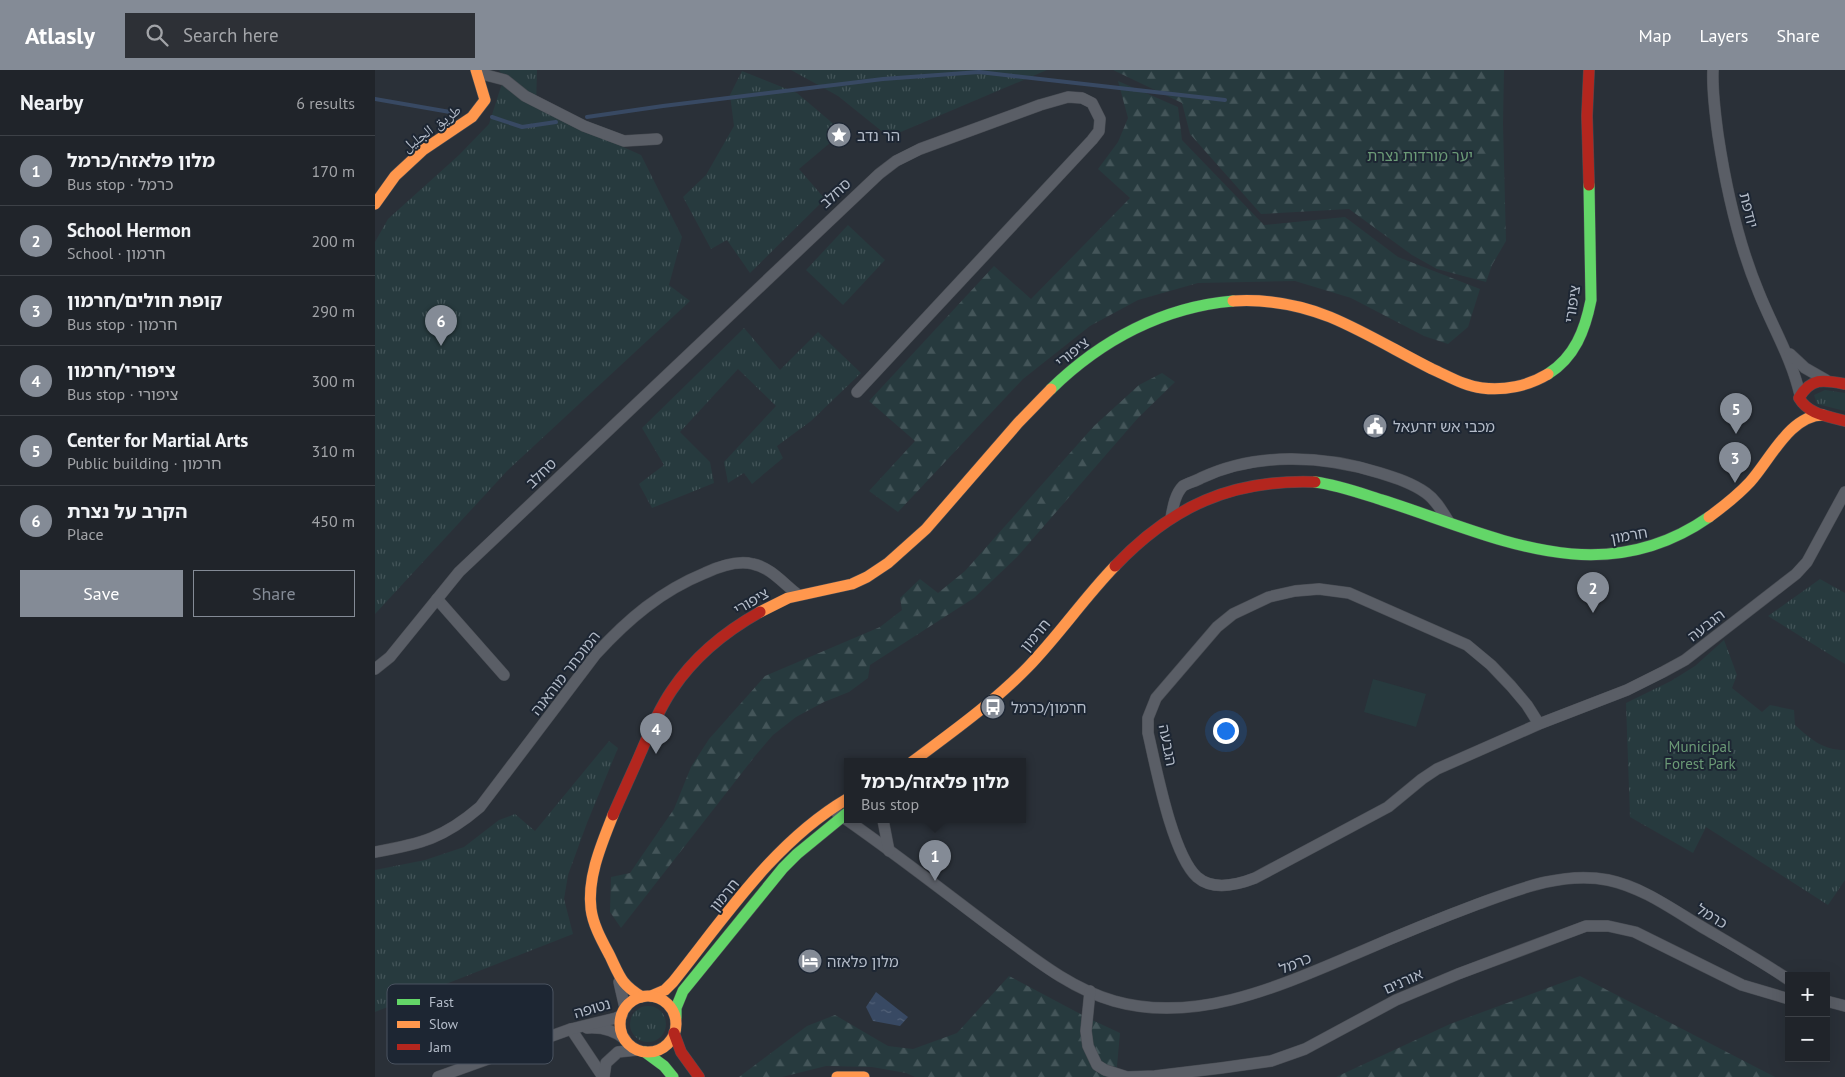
<!DOCTYPE html>
<meta charset="utf-8">
<style>
:root{--surface:#20242a;--page:#2d3036;--text:#f1f3f6;--muted:#a2a4a8;--line:#3d4147;--accent:#848b96}
body{margin:0;font-family:"PT Sans","Noto Naskh Arabic","Noto Sans Hebrew",sans-serif;background:var(--page);color:var(--text)}
.controls{position:absolute;right:15px;bottom:15px;display:grid;overflow:hidden;border-radius:0px;box-shadow:0 5px 20px #0002}
.controls button{width:45px;height:45px;display:grid;place-items:center;padding:0;border:0;border-bottom:1px solid var(--line);background:var(--surface);color:var(--text);font:25px sans-serif}
.you{position:absolute;left:850px;top:660px;width:18px;height:18px;margin:-12px;border:4px solid #fff;border-radius:50%;background:#1a73e8;box-shadow:0 0 0 8px #1a73e833}
.badge{display:grid;place-items:center;width:32px;height:32px;border-radius:50%;background:var(--accent);color:#fff;font-size:16px;font-weight:700}
.pin{position:absolute;translate:-50% -41px;filter:drop-shadow(0 1px 2px #0008)}
.pin::after{content:'';position:absolute;top:26px;width:18px;height:15px;background:inherit;clip-path:polygon(0 0,100% 0,50% 100%)}
.popup{position:absolute;left:469px;top:688px;width:182px;height:65px;box-sizing:border-box;display:grid;place-content:center;border-radius:0px;background:var(--surface);filter:drop-shadow(0 1px 4px #0005);font-size:16px;white-space:nowrap;color:var(--muted)}
.popup b{font-size:19px;color:var(--text)}
.popup::after{content:'';position:absolute;left:50%;top:100%;margin-left:-10px;border:10px solid transparent;border-top-color:var(--surface)}
.list{margin:0;padding:0;list-style:none}
h2{display:flex;justify-content:space-between;align-items:center;height:65px;margin:0;padding:0 20px;font-size:21px}
h2 small{font-size:16px;font-weight:400;color:var(--muted)}
.list li{display:grid;grid-template-columns:32px 1fr auto;gap:15px;align-items:center;box-sizing:border-box;height:70px;padding:0 20px;border-top:1px solid var(--line)}
.list b{display:block;font-size:19px;white-space:nowrap}
.list p{margin:0;font-size:16px;white-space:nowrap;color:var(--muted)}
.list em{font-size:16px;font-style:normal;color:var(--muted)}
.actions{display:flex;gap:10px;padding:15px 20px}
.actions a{flex:1;padding:11px 0;border:1px solid var(--accent);border-radius:0px;text-align:center;font-size:18px;color:var(--accent)}
.actions .main{background:var(--accent);color:#fff}
.icon{flex:none;width:28px;height:28px;fill:none;stroke:currentColor;stroke-width:2;stroke-linecap:round;stroke-linejoin:round}
.map{position:relative;flex:none;width:1470px;height:1007px;overflow:hidden}
header{display:flex;align-items:center;gap:30px;box-sizing:border-box;height:70px;padding:0 25px;background:var(--accent);color:#fff}
header strong{font-size:24px}
nav{display:flex;gap:28px;margin-inline-start:auto;font-size:18px}
.search{width:350px;height:45px;background:var(--page);display:flex;align-items:center;gap:12px;box-sizing:border-box;padding:0 18px;border-radius:0px;color:var(--muted);font-size:19px}
main{display:flex}
aside{flex:1;background:var(--surface)}
.map>svg:first-child{display:block}
.grass{fill:url(#grass-tufts)}
.forest{fill:url(#forest-firs)}
.pitch{fill:#273a3e}
.water{fill:url(#water-ripples)}
.lines{fill:none;stroke-linecap:round;stroke-linejoin:round}
.stream{stroke:#384963;stroke-width:4}
.street-casing{stroke:#484c53;stroke-width:12}
.fast-casing{stroke:#484c53;stroke-width:12}
.slow-casing{stroke:#484c53;stroke-width:12}
.jam-casing{stroke:#484c53;stroke-width:12}
.street{stroke:#5a5e66;stroke-width:11}
.fast{stroke:#63d668;stroke-width:11}
.slow{stroke:#ff974d;stroke-width:11}
.jam{stroke:#b3261e;stroke-width:11}
.labels{text-anchor:middle;dominant-baseline:central;stroke-width:4;stroke-linejoin:round;paint-order:stroke}
.street-label{font-size:15px;fill:#b4bcc9;stroke:#1d2633}
.poi-label{font-size:15px;fill:#b4bcc9;stroke:#1d2633;text-anchor:start}
.park-label{font-size:15px;fill:#6b9a76;stroke:#1d2633}
.key{fill:#1d2633;stroke:#4a5360;stroke-width:1}
.key-label{font-size:14px;fill:#b4bcc9}
</style>
<header>
<strong>Atlasly</strong>
<div class="search"><svg class="icon" aria-label="search" viewBox="0 0 24 24"><circle cx="10" cy="10" r="6"/><path d="M15 15l6 6"/></svg>Search here</div>
<nav><a>Map</a><a>Layers</a><a>Share</a></nav>
</header>
<main>
<aside>
<h2>Nearby<small>6 results</small></h2>
<ul class="list">
<li><span class="badge">1</span><div><b>מלון פלאזה/כרמל</b><p>Bus stop · כרמל</p></div><em>170 m</em></li>
<li><span class="badge">2</span><div><b>School Hermon</b><p>School · חרמון</p></div><em>200 m</em></li>
<li><span class="badge">3</span><div><b>קופת חולים/חרמון</b><p>Bus stop · חרמון</p></div><em>290 m</em></li>
<li><span class="badge">4</span><div><b>ציפורי/חרמון</b><p>Bus stop · ציפורי</p></div><em>300 m</em></li>
<li><span class="badge">5</span><div><b>Center for Martial Arts</b><p>Public building · חרמון</p></div><em>310 m</em></li>
<li><span class="badge">6</span><div><b>הקרב על נצרת</b><p>Place</p></div><em>450 m</em></li>
</ul>
<div class="actions"><a class="main">Save</a><a>Share</a></div>
</aside>
<div class="map">
<svg width="1470" height="1007" viewBox="0 0 1470 1007">
<defs>
<pattern id="grass-tufts" width="24" height="20" patternUnits="userSpaceOnUse" patternTransform="scale(1.25)"><rect width="24" height="20" fill="#273a3e"/><path d="M3 7l-1-3M5 7V3M7 7l1-3M15 17l-1-3M17 17v-4M19 17l1-3" fill="none" stroke="#445559"/></pattern>
<pattern id="forest-firs" width="22" height="20" patternUnits="userSpaceOnUse" patternTransform="scale(1.25)"><rect width="22" height="20" fill="#273a3e"/><path d="M5 1l3.5 6h-7zM16 11l3.5 6h-7z" fill="#445559"/></pattern>
<pattern id="water-ripples" width="26" height="14" patternUnits="userSpaceOnUse" patternTransform="scale(1.25)"><rect width="26" height="14" fill="#384963"/><path d="M2 4q2-2 4 0t4 0M15 11q2-2 4 0t4 0" fill="none" stroke="#526178"/></pattern>
</defs>
<rect width="100%" height="100%" fill="#2a3038"/>
<g class="grass">
<path d="M124 0H162L161 38 266 85 307 167 294 215 315 231 132 401 0 544V172L13 149 84 85 114 54 129 7Z"/>
<path d="M416 0H672L514 67 463 26Z"/>
<path d="M367 1 422 23 468 62 424 99 450 129 375 203 352 170 336 179 308 127 331 105 359 56 355 25Z"/>
<path d="M473 155 510 190 468 235 431 200Z"/>
<path d="M369 258 405 300 443 262 486 303 436 351 402 376 408 388 377 414 369 403 353 413 349 392 401 336 363 299 305 362 335 392 339 413 277 438 264 414 289 395 267 358Z"/>
<path d="M1450 320 1470 323V341L1442 334 1439 325Z"/>
<path d="M1445 509 1470 523V594L1393 546Z"/>
<path d="M1349 570 1362 605 1357 618 1387 642 1395 635 1419 640 1420 655C1437 670 1448 680 1470 680V810L1453 835 1331 757 1318 783 1255 747 1251 633 1296 611 1320 596Z"/>
<path d="M234 671 243 678 212 753 193 805 189 829 198 864 0 942V800L50 790 89 777 124 750 140 744 160 761Z"/>
<circle cx="273" cy="954" r="18"/>
</g>
<g class="forest">
<path d="M738 0H1129L1128 54 1131 171 1117 195 1111 212 1062 199 1037 185 974 139 886 144 815 64 807 33Z"/>
<path d="M743 11 803 37 807 70 889 155 970 147 1023 187 1105 219 1093 257 1073 274 1049 266 976 228 920 211 823 213 763 230 715 256 648 309 523 442 494 421 540 371 494 331 619 196 656 229 755 128 723 99 743 72 753 48Z"/>
<path d="M787 303 800 312 763 348 642 487 599 528 495 595 493 608 474 622 449 632 421 647 398 665 380 686 246 858 235 842 236 807 255 803 299 739 316 697 334 669 390 606 505 557 527 540 525 528 545 509 563 523 590 501 719 356 764 315Z"/>
<path d="M634 906 713 948 745 963 741 1007H540L531 1003 497 997 451 996 407 1007H364L432 956 460 945 513 976 538 979 582 963Z"/>
<path d="M1205 906 1400 1007H961L1075 954Z"/>
</g>
<path class="pitch" d="M998 609 1051 624 1041 657 989 642Z"/>
<path class="water" d="M501 922 533 947 525 956 498 951 491 937Z"/>
<g class="lines">
<g class="stream">
<path d="M0 29 75 42"/>
<path d="M117 47 147 57 181 52"/>
<path d="M212 47 288 36 508 9 604 2 850 30"/>
</g>
<defs>
<g id="street">
<path d="M1338 0C1337 21 1340 43 1343 65 1351 118 1363 173 1384 223 1398 258 1417 289 1425 325"/>
<path d="M103 3 130 10 150 26 209 56 249 71 282 69"/>
<path d="M1415 284 1430 298 1451 310"/>
<path d="M796 448C798 437 800 424 808 416 813 413 821 411 826 408 881 382 948 385 1005 403 1021 408 1037 413 1051 423 1061 430 1067 441 1074 452"/>
<path d="M62 529 129 605"/>
<path d="M0 599 15 587 84 502 504 104 521 91 545 79 665 35 693 27 707 28 717 33 725 49 724 61 717 70 482 322"/>
<path d="M1164 654 1152 635 1136 616 1116 595 1092 575 974 523 944 519 920 521 894 527 858 544 842 557 781 628 773 648V663C781 697 797 784 822 807 838 821 862 815 880 808L1013 737 1047 709 1062 699 1164 654 1252 620 1288 602 1310 590 1421 504 1432 492 1470 422"/>
<path d="M462 743C516 780 568 821 620 860 657 887 694 918 739 931 823 955 909 914 985 882 1024 865 1063 849 1103 834 1144 819 1189 801 1233 810 1267 817 1297 839 1327 857 1356 874 1386 891 1414 910"/>
<path d="M508 750 514 781"/>
<path d="M0 782C46 774 69 768 105 737L221 584C253 549 286 521 330 503 345 496 362 490 378 494 395 497 409 514 422 524"/>
<path d="M244 912 250 938"/>
<path d="M715 921 711 961 713 976 722 995 730 1000 752 1007 780 1006 846 998 896 991 930 979 1021 930 1083 904 1211 856H1233L1260 862 1367 915 1414 929"/>
<path d="M1451 931 1470 936"/>
<path d="M212 958C226 957 239 960 250 969"/>
<path d="M196 959 228 1007"/>
<path d="M63 1007 196 959 241 948 247 945"/>
<path d="M229 1007 231 993 243 982 262 980"/>
</g>
<g id="fast">
<path d="M1173 304C1200 287 1210 260 1216 230L1214 115"/>
<path d="M676 319C726 270 788 237 858 231"/>
<path d="M940 412C963 415 985 423 1007 430 1118 465 1224 524 1334 447"/>
<path d="M301 948V938L308 921 408 798 422 784 472 743"/>
<path d="M270 982 289 996 298 1007"/>
</g>
<g id="slow">
<path d="M0 134 20 106 48 80 97 47 110 30 101 0"/>
<path d="M858 231C891 229 925 235 955 247 991 262 1023 282 1057 299 1073 306 1089 316 1107 318 1129 321 1153 316 1173 304"/>
<path d="M1334 447C1349 436 1363 425 1375 412 1395 390 1415 345 1448 345"/>
<path d="M385 542 413 528 477 514 492 507 513 493 551 459 643 353 676 319"/>
<path d="M537 692C577 662 618 633 653 597 684 565 709 528 740 496"/>
<path d="M238 745C227 773 212 807 216 839 218 855 227 871 235 886 245 907 246 914 267 927"/>
<path d="M276 926 290 920 298 912C350 847 399 772 472 729"/>
<circle cx="273" cy="954" r="28"/>
<path d="M462 1007H489"/>
</g>
<g id="jam">
<path d="M1214 115 1212 46 1214 0"/>
<path d="M1470 314C1449 310 1436 307 1424 328 1434 345 1453 346 1470 351"/>
<path d="M740 496C797 436 857 409 940 412"/>
<path d="M238 745C247 724 257 703 266 682 275 661 284 639 297 620 319 587 351 561 385 542"/>
<path d="M299 963 306 982 324 1007"/>
</g>
</defs>
<use href="#street" class="street-casing"/>
<use href="#fast" class="fast-casing"/>
<use href="#slow" class="slow-casing"/>
<use href="#jam" class="jam-casing"/>
<use href="#street" class="street"/>
<use href="#fast" class="fast"/>
<use href="#slow" class="slow"/>
<use href="#jam" class="jam"/>
</g>
<defs>
<symbol id="sight-disc" viewBox="-11 -11 22 22"><circle r="9.5" fill="#848b96" stroke="#1d2633"/><path d="M0-6L1.8-2.2L6-1.7L2.9 1.2L3.7 5.4L0 3.3L-3.7 5.4L-2.9 1.2L-6-1.7L-1.8-2.2Z" fill="#fff"/></symbol>
<symbol id="civic-disc" viewBox="-11 -11 22 22"><circle r="9.5" fill="#848b96" stroke="#1d2633"/><path d="M-.6-6.5H3V-4.5H.6V-3L4-1V1h2V6H-6V1h2V-1L-.6-3ZM-1.2 2.5V6h2.4V2.5Z" fill="#fff"/></symbol>
<symbol id="bus-disc" viewBox="-11 -11 22 22"><circle r="9.5" fill="#848b96" stroke="#1d2633"/><path d="M-5-6H5V4H4V6H2V4H-2V6H-4V4H-5ZM-3.5-4V0h7V-4ZM-3.5 1.2v1.5H-2V1.2ZM2 1.2v1.5H3.5V1.2Z" fill="#fff"/></symbol>
<symbol id="hotel-disc" viewBox="-11 -11 22 22"><circle r="9.5" fill="#848b96" stroke="#1d2633"/><path d="M-6-4.5h1.5V1H6V5H4.5V3h-9V5H-6ZM-4 0a1.8 1.8 0 1 1 3.6 0ZM.5 0V-2.5h3Q6-2.5 6 0Z" fill="#fff"/></symbol>
</defs>
<g fill-rule="evenodd">
<use href="#sight-disc" x="450" y="51" width="28" height="28"/>
<use href="#civic-disc" x="986" y="342" width="28" height="28"/>
<use href="#bus-disc" x="604" y="623" width="28" height="28"/>
<use href="#hotel-disc" x="421" y="877" width="28" height="28"/>
</g>
<g class="labels">
<g class="street-label">
<text transform="translate(56 58) rotate(-36)">طريق الجليل</text>
<text transform="translate(460 123) rotate(-43)">סחלב</text>
<text transform="translate(1374 140) rotate(76)">יודפת</text>
<text transform="translate(1197 234) rotate(-81)">ציפורי</text>
<text transform="translate(697 282) rotate(-38)">ציפורי</text>
<text transform="translate(166 403) rotate(-44)">סחלב</text>
<text transform="translate(1254 465) rotate(-10)">חרמון</text>
<text transform="translate(376 531) rotate(-30)">ציפורי</text>
<text transform="translate(1331 555) rotate(-38)">הגבעה</text>
<text transform="translate(660 565) rotate(-50)">חרמון</text>
<text transform="translate(190 603) rotate(-52)">המוכתר מוהאנה</text>
<text transform="translate(793 675) rotate(79)">הגבעה</text>
<text transform="translate(349 825) rotate(-51)">חרמון</text>
<text transform="translate(1337 846) rotate(31)">כרמל</text>
<text transform="translate(920 893) rotate(-22)">כרמל</text>
<text transform="translate(1028 911) rotate(-24)">אורנים</text>
<text transform="translate(217 938) rotate(-16)">נטופה</text>
</g>
<g class="poi-label">
<text x="482" y="65">הר נדב</text>
<text x="1018" y="356">מכבי אש יזרעאל</text>
<text x="636" y="637">חרמון/כרמל</text>
<text x="452" y="891">מלון פלאזה</text>
</g>
<g class="park-label">
<text x="1045" y="85">יער מורדות נצרת</text>
<text x="1325" y="676">Municipal<tspan x="1325" dy="17">Forest Park</tspan></text>
</g>
</g>
<rect x="12" y="914" width="166" height="80" rx="8" class="key"/>
<rect x="22" y="929" width="23" height="6" fill="#63d668"/>
<rect x="22" y="951" width="23" height="7" fill="#ff974d"/>
<rect x="22" y="974" width="23" height="6" fill="#b3261e"/>
<g class="key-label">
<text x="54" y="937">Fast</text>
<text x="54" y="959">Slow</text>
<text x="54" y="982">Jam</text>
</g>
</svg>
<div class="controls">
<button>+</button>
<button>−</button>
</div>
<div class="you"></div>
<div class="pin badge" style="left:560px;top:811px">1</div>
<div class="popup"><b>מלון פלאזה/כרמל</b>Bus stop</div>
<div class="pin badge" style="left:1218px;top:543px">2</div>
<div class="pin badge" style="left:1360px;top:413px">3</div>
<div class="pin badge" style="left:281px;top:684px">4</div>
<div class="pin badge" style="left:1361px;top:364px">5</div>
<div class="pin badge" style="left:66px;top:276px">6</div>
</div>
</main>
